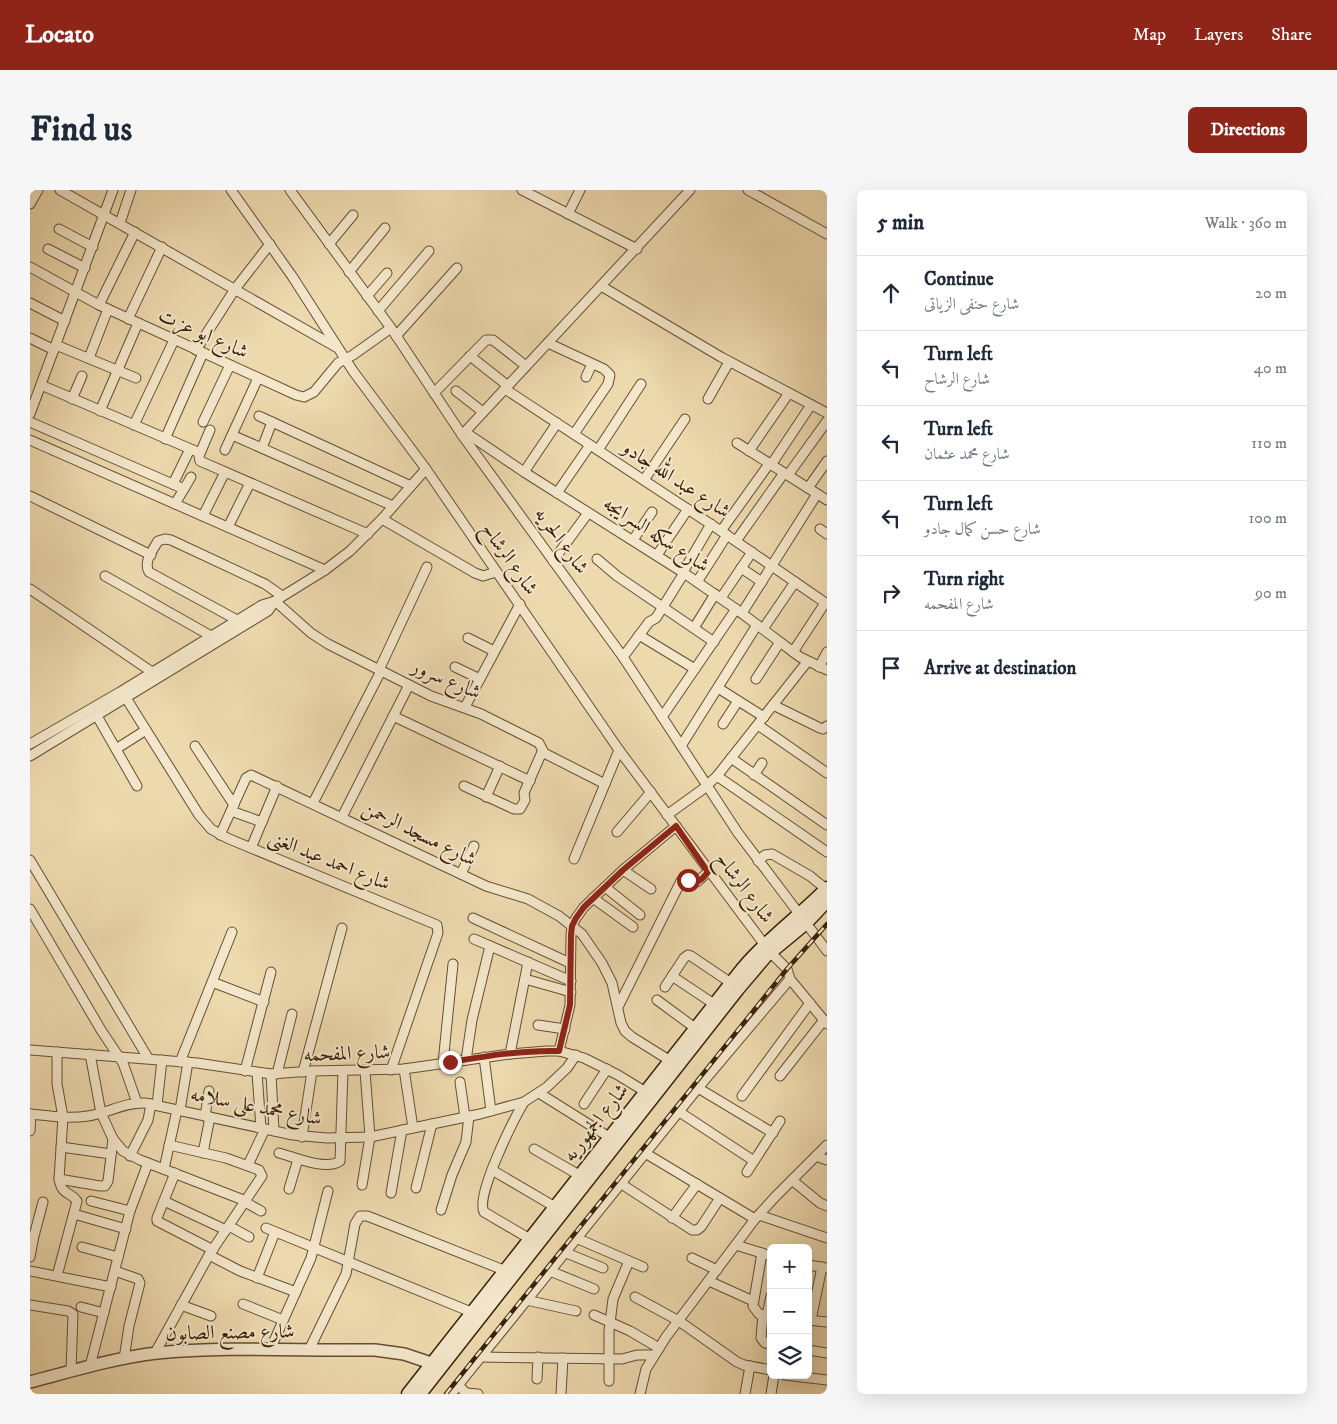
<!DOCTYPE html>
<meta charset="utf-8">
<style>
:root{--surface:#fff;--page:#f6f6f7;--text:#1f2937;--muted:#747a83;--line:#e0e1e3;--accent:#8f2418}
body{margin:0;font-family:"IM FELL DW Pica",Amiri,serif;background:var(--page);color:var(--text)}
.controls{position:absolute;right:15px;bottom:15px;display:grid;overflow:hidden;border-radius:8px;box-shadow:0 5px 20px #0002}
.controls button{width:45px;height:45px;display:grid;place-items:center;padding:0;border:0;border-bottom:1px solid var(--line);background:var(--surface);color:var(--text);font:25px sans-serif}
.stop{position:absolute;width:15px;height:15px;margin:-11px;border:4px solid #8f2418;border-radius:50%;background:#fff}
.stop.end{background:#8f2418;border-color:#fff;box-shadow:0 1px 5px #0008}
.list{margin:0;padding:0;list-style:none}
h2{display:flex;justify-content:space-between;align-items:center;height:65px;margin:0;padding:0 20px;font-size:21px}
h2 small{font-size:16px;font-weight:400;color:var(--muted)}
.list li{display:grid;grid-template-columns:32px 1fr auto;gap:15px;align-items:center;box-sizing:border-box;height:75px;padding:0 20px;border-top:1px solid var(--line)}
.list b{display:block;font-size:19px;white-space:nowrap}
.list p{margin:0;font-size:16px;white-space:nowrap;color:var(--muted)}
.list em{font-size:16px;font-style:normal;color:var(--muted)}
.icon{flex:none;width:28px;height:28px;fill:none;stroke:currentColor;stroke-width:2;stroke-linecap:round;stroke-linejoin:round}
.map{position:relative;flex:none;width:797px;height:1204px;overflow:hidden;border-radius:8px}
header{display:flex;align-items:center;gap:30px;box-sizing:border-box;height:70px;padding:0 25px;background:var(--accent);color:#fff}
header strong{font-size:24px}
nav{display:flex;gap:28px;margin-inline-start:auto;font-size:18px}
.intro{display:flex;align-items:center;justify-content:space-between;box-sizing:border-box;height:120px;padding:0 30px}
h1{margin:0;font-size:35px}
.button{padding:12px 22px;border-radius:8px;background:var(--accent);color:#fff;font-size:18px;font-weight:700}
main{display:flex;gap:30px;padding:0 30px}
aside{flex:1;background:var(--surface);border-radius:8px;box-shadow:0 5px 20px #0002}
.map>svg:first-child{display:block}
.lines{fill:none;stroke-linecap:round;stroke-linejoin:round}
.minor-casing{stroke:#654f32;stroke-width:11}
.tertiary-casing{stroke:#654f32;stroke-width:14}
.secondary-casing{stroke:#382108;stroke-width:15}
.minor{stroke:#f3e6ca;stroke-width:9}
.tertiary{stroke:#f3e6ca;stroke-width:11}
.secondary{stroke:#f3e6ca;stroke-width:12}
.rail-casing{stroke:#382108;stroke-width:4.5}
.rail{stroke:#f3e6ca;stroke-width:2.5;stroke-dasharray:8;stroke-linecap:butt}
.route{stroke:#8f2418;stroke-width:6}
.labels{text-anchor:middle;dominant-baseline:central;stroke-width:4;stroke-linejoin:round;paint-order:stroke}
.street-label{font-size:20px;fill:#382108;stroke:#f3e6ca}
</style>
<header>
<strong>Locato</strong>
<nav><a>Map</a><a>Layers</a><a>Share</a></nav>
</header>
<div class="intro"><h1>Find us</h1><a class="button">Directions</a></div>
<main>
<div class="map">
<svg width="797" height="1204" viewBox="0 0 797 1204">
<rect width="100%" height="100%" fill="#edd9ae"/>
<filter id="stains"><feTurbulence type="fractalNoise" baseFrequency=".004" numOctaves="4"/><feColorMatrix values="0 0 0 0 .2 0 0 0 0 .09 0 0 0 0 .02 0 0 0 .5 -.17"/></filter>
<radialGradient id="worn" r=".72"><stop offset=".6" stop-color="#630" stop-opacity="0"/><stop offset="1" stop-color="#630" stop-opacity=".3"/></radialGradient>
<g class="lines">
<defs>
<g id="minor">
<path d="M30 0 306 157"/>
<path d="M201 0 262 86 323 181 396 279 589 560 734 754"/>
<path d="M260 0 361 138 432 245 593 467 708 643 770 725"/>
<path d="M492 0 607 59"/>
<path d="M718 0 797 44"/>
<path d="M0 14 8 0"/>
<path d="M538 24 550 0"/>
<path d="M90 33 101 0"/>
<path d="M29 39 63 57"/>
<path d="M299 54 323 25"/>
<path d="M18 59 55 78"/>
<path d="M0 77 69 115 266 205 274 207 284 202 308 173 323 165 361 138"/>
<path d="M319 82 355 38"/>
<path d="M571 96 691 167 797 223"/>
<path d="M337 106 357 83"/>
<path d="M0 113 35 131"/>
<path d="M69 115 105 42"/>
<path d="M348 121 399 61"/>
<path d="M98 129 132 57"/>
<path d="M366 146 427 78"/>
<path d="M0 148 24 160"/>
<path d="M518 153 574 179 580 185 578 194 544 244"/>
<path d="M26 155 106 188"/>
<path d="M166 160 205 99 240 54"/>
<path d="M440 166 478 196"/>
<path d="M59 168 78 119"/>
<path d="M556 187 562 174"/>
<path d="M11 195 170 263"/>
<path d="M475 199 691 341 797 414"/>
<path d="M426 201 453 222"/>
<path d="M404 203 456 150H463L496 176"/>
<path d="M42 209 52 186"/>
<path d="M678 209 699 172"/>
<path d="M70 221 108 133"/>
<path d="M0 224 83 0"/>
<path d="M229 226 381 296"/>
<path d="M0 232 154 299"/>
<path d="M173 232 200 175"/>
<path d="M104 235 144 150"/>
<path d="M180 240 169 266 170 271 338 344"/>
<path d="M435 242 494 282 654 383 706 419 770 467 797 480"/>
<path d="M202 245 363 316"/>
<path d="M432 245 660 0"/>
<path d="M135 249 173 163"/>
<path d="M0 250 295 380"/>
<path d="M707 253 797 310"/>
<path d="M232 258 242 232"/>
<path d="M195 260 228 188"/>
<path d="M568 260 611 194"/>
<path d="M719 261 759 203"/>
<path d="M741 275 781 215"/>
<path d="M494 282 527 233"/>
<path d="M758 285 797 231"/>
<path d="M614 290 655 229"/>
<path d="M143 294 160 259"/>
<path d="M778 298 797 271"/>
<path d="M527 303 560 255"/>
<path d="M0 306 121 365"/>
<path d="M145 314 161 287"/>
<path d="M173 326 195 282"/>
<path d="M352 329 445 383 453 386 466 382"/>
<path d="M198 337 220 293"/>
<path d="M790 339 797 344"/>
<path d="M691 341 739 274"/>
<path d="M603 350 622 322"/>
<path d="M706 351 754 283"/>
<path d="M627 365 658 319"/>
<path d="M567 369 587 386 684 452"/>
<path d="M523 371 558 323"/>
<path d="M711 378 732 392"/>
<path d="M653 382 681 334"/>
<path d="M75 386 181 446"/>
<path d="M667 392 697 345"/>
<path d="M0 399 122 482"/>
<path d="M691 408 722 362"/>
<path d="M245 411 281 443 298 454 401 506 451 524 509 553 514 563 575 594"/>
<path d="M712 423 787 304"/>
<path d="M207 430 119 382C113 372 123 360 128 351L135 349 141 350 235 394 252 406"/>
<path d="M664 438 685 404"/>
<path d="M733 439 765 392"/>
<path d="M609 445 665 479"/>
<path d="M438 448 464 461"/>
<path d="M763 462 795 413"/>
<path d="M593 467 619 432 626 428 654 383"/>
<path d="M425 477 450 489"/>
<path d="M789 477 797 462"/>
<path d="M349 480 397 377"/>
<path d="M726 489 750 452"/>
<path d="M688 498 734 527"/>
<path d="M96 508 169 625 181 639 197 648 407 735 408 743 361 880"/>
<path d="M743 515 790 538 793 539 797 536"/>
<path d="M435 517 490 414"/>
<path d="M67 526 107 596"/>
<path d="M363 526 500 591"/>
<path d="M632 527 706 419"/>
<path d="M693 534 708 511"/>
<path d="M728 535 797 583"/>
<path d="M0 554 90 502 232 415 245 411 295 380 320 361 352 329 396 279"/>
<path d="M165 556 204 615"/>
<path d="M651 556 727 435"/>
<path d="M86 559 116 540"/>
<path d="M0 566 238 421 245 411"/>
<path d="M701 568 797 635"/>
<path d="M724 585 732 573"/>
<path d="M687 586 797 662"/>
<path d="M434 596 484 619H490L495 610 494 603 512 562"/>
<path d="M456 607 470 576"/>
<path d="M283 613 351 481"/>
<path d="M201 621 232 632"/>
<path d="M637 625 673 599 687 586 777 472"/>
<path d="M312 627 379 495"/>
<path d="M587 642 621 602"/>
<path d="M190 645 216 588 221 585 456 696 498 709 529 726 552 744 572 773 582 793 591 833 595 841 602 847 639 870"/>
<path d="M221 658 247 596"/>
<path d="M544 669 589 560"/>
<path d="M0 670 118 868"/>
<path d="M728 671 735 665 742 664 780 686 796 699"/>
<path d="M593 680 621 699"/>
<path d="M431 684 444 656"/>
<path d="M575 697 610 725"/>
<path d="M563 708 603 737"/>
<path d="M0 719 71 840 93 873 107 913"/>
<path d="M443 728 540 773"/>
<path d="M776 733 797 761"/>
<path d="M444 749 541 791"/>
<path d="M740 762 757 779 760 789 797 834"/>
<path d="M642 786 684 814"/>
<path d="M495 789 541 802"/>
<path d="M182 792 234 812"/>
<path d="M635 797 654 768 658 765 661 766 701 793"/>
<path d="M627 810 665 838"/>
<path d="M588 817 651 691 655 689 667 692 679 681"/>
<path d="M508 835 535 839"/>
<path d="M0 860 167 873 241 884 282 881 374 879 480 864 517 861H529L554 868 588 885 619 904"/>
<path d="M529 861 540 815 541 745 542 736 546 728 554 717 593 680 646 636"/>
<path d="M60 864 71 923 83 949 93 961 110 970 216 1011"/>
<path d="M480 864 498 772"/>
<path d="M454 867 461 921"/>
<path d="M436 870 442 830 460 756"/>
<path d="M150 872 202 742"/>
<path d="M413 873 423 774"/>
<path d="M374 879 383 938"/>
<path d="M215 881 241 782"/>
<path d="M273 882 312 738"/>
<path d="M227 883 231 938"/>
<path d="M241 884 244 941"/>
<path d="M247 884 262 824"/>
<path d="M750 886 794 830"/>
<path d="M430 892 435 927"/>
<path d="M668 898 743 943"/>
<path d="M509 903 579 947"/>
<path d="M712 906 780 813"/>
<path d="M494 912C484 929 445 1006 454 1022L500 1049"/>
<path d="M554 914 577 879"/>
<path d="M127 915 132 870"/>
<path d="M150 920 158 872"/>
<path d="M648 921 724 971"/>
<path d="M0 924C19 926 39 929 58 926 78 923 95 912 115 913L263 945 297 948 340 947 450 924 494 912 517 897 537 878 546 865"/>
<path d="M175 926 179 901"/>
<path d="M0 941 1 924"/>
<path d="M272 947 282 881"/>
<path d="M31 957 81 964"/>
<path d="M504 959 549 985"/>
<path d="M173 963 180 927"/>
<path d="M249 963C264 967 296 981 310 971L313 881"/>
<path d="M615 963 725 1029"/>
<path d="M100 966 118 930 121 914"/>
<path d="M786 966 797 970"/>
<path d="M218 975 235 939"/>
<path d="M134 979 147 920"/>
<path d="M462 980 525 1017"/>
<path d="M717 982 750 931"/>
<path d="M145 983 127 1028V1031L183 1060"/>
<path d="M29 989 70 996H75L78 991 83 949"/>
<path d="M762 990 790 1013 797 1016"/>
<path d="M590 993 662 1040H667L671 1037 690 1008"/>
<path d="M332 995 340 947 335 881"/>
<path d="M386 998 402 934"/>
<path d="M259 999 268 969"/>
<path d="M361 1003 372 940"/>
<path d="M61 1011 100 1021"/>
<path d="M134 1011 196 1040"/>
<path d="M215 1012 231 1021"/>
<path d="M411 1020 422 985 436 952 439 926"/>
<path d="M44 1024 96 1039"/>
<path d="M729 1025 797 1048"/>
<path d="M642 1028 667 994"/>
<path d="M199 1036 219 1047"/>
<path d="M236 1038 446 1124"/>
<path d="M546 1048 613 1077"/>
<path d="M706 1055 741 1066"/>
<path d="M52 1057 88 1067"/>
<path d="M534 1062 573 1078"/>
<path d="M732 1063 723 1116 729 1124 741 1126"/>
<path d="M179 1065 210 1081 266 1102"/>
<path d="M0 1067 4 1046 13 1012"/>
<path d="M662 1068 687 1080"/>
<path d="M778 1075 797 1078"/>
<path d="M0 1081 81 1097"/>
<path d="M85 1081 108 1089 110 1093 99 1136 94 1169"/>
<path d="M520 1081 564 1099"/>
<path d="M27 1086 47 1011C40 1001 32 1006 29 989L33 927 27 894V862"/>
<path d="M227 1088 245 1042"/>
<path d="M679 1091 723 1111"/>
<path d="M605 1107 649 1131 707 1172 714 1175 741 1180"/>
<path d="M496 1110 546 1121"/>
<path d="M213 1114 253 1130"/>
<path d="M0 1115 38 1121 43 1124 41 1181"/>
<path d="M151 1115 181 1126"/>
<path d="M51 1117 74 1123"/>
<path d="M564 1125 600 1141 629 1158"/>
<path d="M733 1125 731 1148 735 1153 741 1154"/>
<path d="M737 1125 741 1106"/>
<path d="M778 1130 797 1132"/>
<path d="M781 1130 792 1077"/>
<path d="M240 1160 281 1068 298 1001"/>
<path d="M279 1160 316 1084 325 1034 330 1026H337L345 1029 476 1081"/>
<path d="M778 1160 797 1163"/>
<path d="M125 1163 179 1065 232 986 229 980 196 968 139 955"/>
<path d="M451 1167 592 1169 607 1165H623"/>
<path d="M60 1176 100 1021 118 973"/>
<path d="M755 1185 797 1190"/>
<path d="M507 1189 508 1167"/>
<path d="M579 1191V1141L583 1109 599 1071"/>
<path d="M428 1195 437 1204"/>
<path d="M436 1203 448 1204"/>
<path d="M421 1204 668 898 760 789"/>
<path d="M531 1204 533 1168"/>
<path d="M610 1204 616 1179 636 1147 725 1029 745 1007 797 955"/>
<path d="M715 1204 720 1176"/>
<path d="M741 1204 744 1185"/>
</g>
<path id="tertiary" d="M0 1192C42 1181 84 1168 127 1163 199 1156 273 1161 345 1160L374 1164 401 1173"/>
<g id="secondary">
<path d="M378 1204 713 778C738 748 770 726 797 698"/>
<path d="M390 1204 708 799 736 766 776 733 797 711"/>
</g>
</defs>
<use href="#minor" class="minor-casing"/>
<use href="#tertiary" class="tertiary-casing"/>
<use href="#secondary" class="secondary-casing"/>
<use href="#minor" class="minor"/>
<use href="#tertiary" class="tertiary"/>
<use href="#secondary" class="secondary"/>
<defs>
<path id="rail" d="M416 1204 757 779 797 734"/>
</defs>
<use href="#rail" class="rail-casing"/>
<use href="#rail" class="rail"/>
</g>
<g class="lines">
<path class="route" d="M420 872C456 866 493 860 529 861L540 815 541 745 542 736 546 728 554 717 593 680 646 636 678 682C672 689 668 695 658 690"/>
</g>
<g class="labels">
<g class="street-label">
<text transform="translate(173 144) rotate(24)">شارع ابو عزت</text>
<text transform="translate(646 290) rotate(33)">شارع عبد الله جادو</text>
<text transform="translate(626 345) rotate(33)">شارع سكه السرايجه</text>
<text transform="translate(531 351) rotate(54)">شارع الحريه</text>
<text transform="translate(479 369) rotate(55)">شارع الرشاح</text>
<text transform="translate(416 490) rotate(23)">شارع سرور</text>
<text transform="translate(389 644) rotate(26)">شارع مسجد الرحمن</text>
<text transform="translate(299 671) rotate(22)">شارع احمد عبد الغنى</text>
<text transform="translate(714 698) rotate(53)">شارع الرشاح</text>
<text transform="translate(317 864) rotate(-2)">شارع المفحمه</text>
<text transform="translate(226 917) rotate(11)">شارع محمد على سلامه</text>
<text transform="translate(566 933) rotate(-52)">شارع الجمهوريه</text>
<text transform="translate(200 1143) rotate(-1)">شارع مصنع الصابون</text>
</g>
</g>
<rect width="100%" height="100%" filter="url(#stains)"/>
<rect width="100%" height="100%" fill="url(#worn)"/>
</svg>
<div class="controls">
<button>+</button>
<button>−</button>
<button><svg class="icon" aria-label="layers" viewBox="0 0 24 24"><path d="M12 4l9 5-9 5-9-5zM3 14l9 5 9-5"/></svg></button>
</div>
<div class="stop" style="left:658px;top:690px"></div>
<div class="stop end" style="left:420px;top:872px"></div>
</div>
<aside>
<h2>5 min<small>Walk · 360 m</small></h2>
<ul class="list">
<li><svg class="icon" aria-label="ahead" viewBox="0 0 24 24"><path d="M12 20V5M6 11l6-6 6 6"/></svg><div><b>Continue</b><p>شارع حنفى الزياتى</p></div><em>20 m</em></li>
<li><svg class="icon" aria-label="left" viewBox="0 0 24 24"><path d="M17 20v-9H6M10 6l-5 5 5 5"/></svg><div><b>Turn left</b><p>شارع الرشاح</p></div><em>40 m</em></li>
<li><svg class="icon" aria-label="left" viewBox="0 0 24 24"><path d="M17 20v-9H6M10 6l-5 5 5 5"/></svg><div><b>Turn left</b><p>شارع محمد عثمان</p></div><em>110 m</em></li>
<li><svg class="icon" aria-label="left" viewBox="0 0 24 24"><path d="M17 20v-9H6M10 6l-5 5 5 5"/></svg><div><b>Turn left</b><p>شارع حسن كمال جادو</p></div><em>100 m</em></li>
<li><svg class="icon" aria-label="right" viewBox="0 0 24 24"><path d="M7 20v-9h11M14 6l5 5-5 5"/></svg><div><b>Turn right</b><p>شارع المفحمه</p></div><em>90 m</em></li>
<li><svg class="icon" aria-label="arrive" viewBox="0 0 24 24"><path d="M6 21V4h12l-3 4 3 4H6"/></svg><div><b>Arrive at destination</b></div></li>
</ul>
</aside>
</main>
